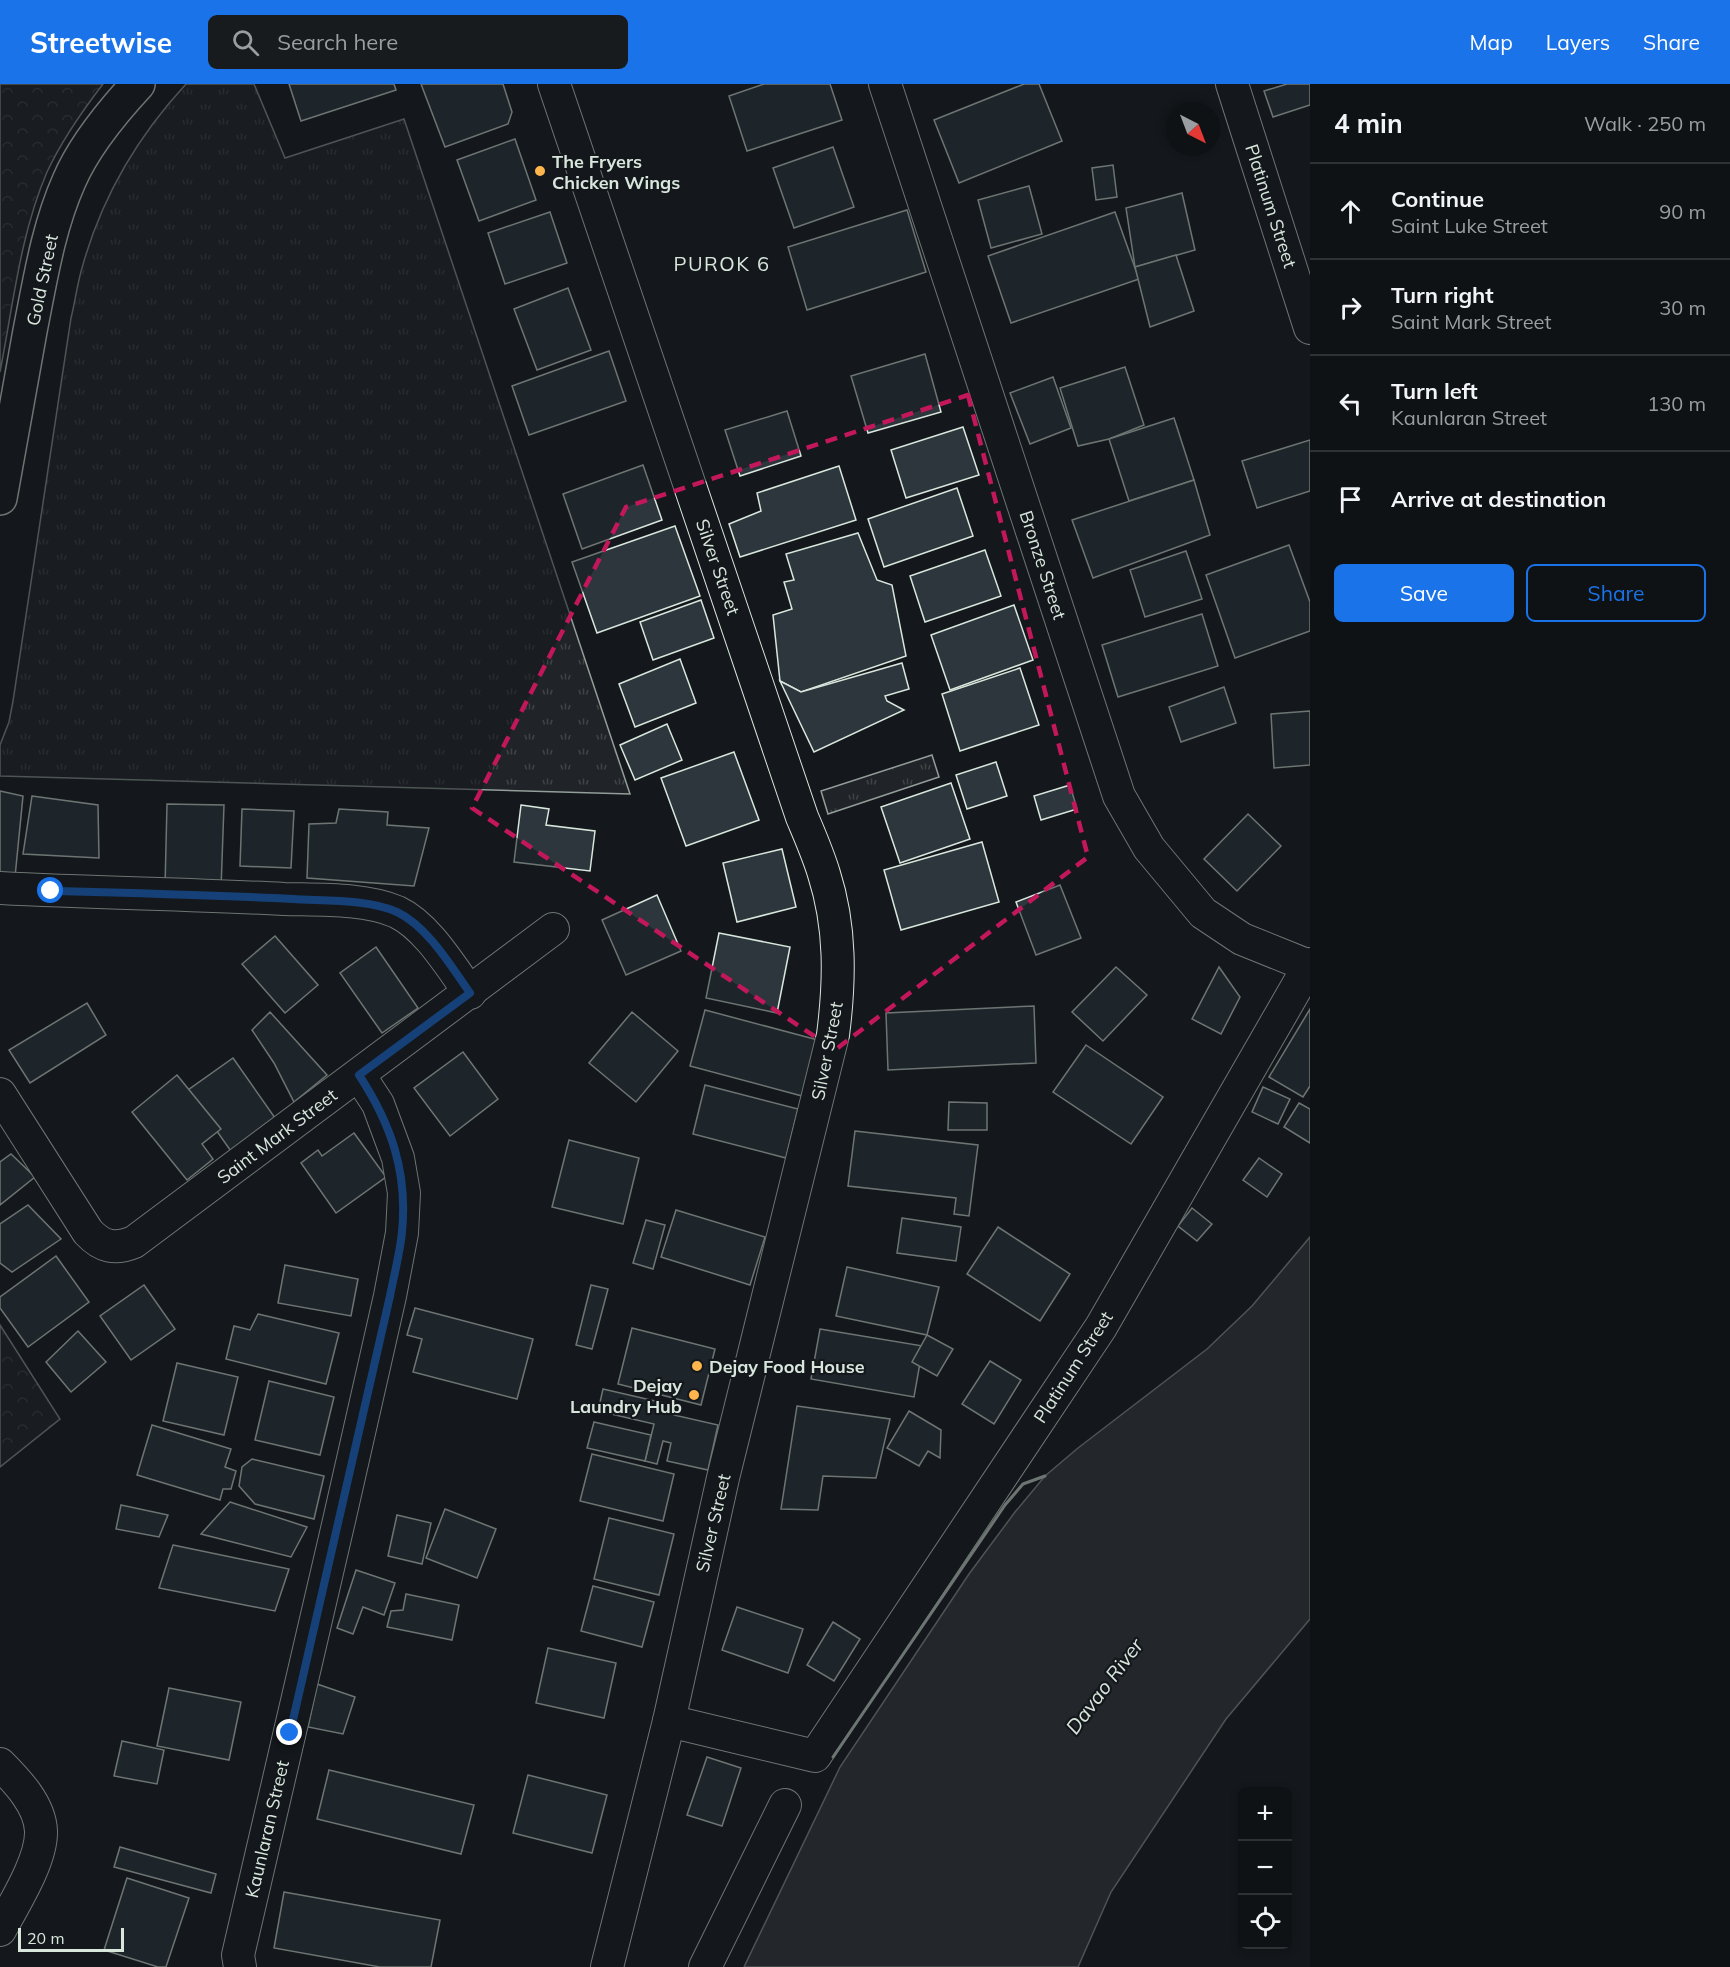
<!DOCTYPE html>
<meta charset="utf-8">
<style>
:root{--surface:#0f1215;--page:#181b1e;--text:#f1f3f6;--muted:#9b9ea0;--line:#2f3234;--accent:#1a73e8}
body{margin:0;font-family:Mulish,sans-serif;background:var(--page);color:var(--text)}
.controls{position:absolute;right:18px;bottom:18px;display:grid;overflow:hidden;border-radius:9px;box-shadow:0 3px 9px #0003}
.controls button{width:54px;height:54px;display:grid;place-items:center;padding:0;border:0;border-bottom:2px solid var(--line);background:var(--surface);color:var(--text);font:30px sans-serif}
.compass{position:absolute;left:1166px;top:18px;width:54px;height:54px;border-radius:50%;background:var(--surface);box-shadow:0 3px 9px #0003;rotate:138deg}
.scale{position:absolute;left:18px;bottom:15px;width:106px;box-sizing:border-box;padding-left:6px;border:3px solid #d8e6dc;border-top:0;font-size:16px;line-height:21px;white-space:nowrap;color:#d8e6dc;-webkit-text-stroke:4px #14181c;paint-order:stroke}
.stop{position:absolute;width:18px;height:18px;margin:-14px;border:4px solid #1a73e8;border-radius:50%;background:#fff}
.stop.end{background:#1a73e8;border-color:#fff;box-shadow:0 2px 6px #0008}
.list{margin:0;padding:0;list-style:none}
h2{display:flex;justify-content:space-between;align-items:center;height:78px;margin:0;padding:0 24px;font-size:26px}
h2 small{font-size:20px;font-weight:400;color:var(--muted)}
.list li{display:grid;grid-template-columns:39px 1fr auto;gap:18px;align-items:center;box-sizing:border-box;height:96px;padding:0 24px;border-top:2px solid var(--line)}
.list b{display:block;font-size:22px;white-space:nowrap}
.list p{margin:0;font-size:20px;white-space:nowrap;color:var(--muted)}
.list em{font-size:20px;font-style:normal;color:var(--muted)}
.actions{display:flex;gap:12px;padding:18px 24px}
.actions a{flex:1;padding:14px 0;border:2px solid var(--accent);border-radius:9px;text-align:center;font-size:21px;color:var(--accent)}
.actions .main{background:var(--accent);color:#fff}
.icon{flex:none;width:33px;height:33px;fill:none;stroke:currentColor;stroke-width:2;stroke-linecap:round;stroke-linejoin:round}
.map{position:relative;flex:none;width:1310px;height:1883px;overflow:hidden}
header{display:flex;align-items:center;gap:36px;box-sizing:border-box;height:84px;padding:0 30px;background:var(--accent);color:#fff}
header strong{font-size:28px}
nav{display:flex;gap:33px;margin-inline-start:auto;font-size:21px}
.search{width:420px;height:54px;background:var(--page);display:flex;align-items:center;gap:15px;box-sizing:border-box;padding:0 21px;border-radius:9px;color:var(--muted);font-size:22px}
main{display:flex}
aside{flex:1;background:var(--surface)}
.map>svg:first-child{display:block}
.grass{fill:url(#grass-tufts);stroke:#939e99;stroke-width:1.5}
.forest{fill:url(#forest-crowns);stroke:#939e99;stroke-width:1.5}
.water{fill:#363b3e;stroke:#939e99;stroke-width:1.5}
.building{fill:#2c363c;stroke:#d8e6dc;stroke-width:1.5}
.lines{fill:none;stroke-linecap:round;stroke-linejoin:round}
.minor-casing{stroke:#d8e6dc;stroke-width:34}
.primary-casing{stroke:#d8e6dc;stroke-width:36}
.minor{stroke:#14181c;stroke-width:32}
.primary{stroke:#14181c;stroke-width:33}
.wall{stroke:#d8e6dc;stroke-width:3}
.route{stroke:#1a73e8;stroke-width:8}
.marked{fill:none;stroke:#c2185b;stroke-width:4.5;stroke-dasharray:12 8;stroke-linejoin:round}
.poi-dot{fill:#ffb74d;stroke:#14181c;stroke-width:2}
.labels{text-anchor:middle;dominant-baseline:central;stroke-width:4.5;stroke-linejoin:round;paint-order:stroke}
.poi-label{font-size:18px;font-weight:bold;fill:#d8e6dc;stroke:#14181c;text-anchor:start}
.street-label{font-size:18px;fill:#d8e6dc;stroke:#14181c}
.neighbourhood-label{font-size:20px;letter-spacing:1.5px;fill:#d8e6dc;stroke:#14181c}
.water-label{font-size:20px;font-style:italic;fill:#d8e6dc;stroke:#14181c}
</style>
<header>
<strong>Streetwise</strong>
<div class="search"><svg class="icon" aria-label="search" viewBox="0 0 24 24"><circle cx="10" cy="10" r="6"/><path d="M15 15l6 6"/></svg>Search here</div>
<nav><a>Map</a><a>Layers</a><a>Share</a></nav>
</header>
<main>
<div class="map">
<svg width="1310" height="1883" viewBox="0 0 1310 1883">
<defs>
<pattern id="grass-tufts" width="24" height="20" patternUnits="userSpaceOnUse" patternTransform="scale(1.5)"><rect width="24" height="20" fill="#202428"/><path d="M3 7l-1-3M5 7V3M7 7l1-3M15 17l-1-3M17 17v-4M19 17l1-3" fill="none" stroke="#404447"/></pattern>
<pattern id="forest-crowns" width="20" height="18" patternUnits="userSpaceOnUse" patternTransform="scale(1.5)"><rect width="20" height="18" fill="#202428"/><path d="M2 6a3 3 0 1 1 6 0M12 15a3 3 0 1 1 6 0" fill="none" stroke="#404447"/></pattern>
</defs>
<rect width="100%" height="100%" fill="#14181c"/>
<g class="grass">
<path d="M186 0H254L285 74 404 35 630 710 0 692V661L9 638 13 617 71 234C75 218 77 201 82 184 101 115 138 52 186 0Z"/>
<path d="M932 671 939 693 828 730 821 707Z"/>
</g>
<g class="forest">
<path d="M0 0H103C83 26 61 58 47 88 20 151 13 222 0 288Z"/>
<path d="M0 1241 60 1335 0 1383Z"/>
</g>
<path class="water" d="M1310 1153V1535L1226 1635 1111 1808 1078 1883H744L840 1683 969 1490 1015 1428 1045 1392 1078 1364 1207 1265 1252 1222Z"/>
<g class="building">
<path d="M289 0H394L396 6 301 37Z"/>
<path d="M421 0H503L512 28 508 40 445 63Z"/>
<path d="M764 0H830L842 36 747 67 729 12Z"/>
<path d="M1024 0H1039L1062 57 959 99 934 36Z"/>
<path d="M1287 0H1310V21L1273 33 1264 7Z"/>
<path d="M515 55 536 116 479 137 457 76Z"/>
<path d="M833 63 854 123 794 144 773 84Z"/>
<path d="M1113 81 1117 113 1096 116 1092 84Z"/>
<path d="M1029 102 1042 150 991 164 978 116Z"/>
<path d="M1182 109 1195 166 1135 183 1126 124Z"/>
<path d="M907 126 926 188 807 226 788 163Z"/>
<path d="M550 128 567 179 505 200 488 149Z"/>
<path d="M1115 128 1139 195 1011 239 988 172Z"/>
<path d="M1176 171 1194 227 1150 243 1135 183Z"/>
<path d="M568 204 591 266 537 286 514 225Z"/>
<path d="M609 267 626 317 529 351 512 302Z"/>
<path d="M925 270 941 328 868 349 851 292Z"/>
<path d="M1125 283 1144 341 1109 355 1078 362 1060 304Z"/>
<path d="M1053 293 1071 344 1030 360 1010 309Z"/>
<path d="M787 327 801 372 740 392 725 346Z"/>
<path d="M1174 334 1194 396 1129 417 1109 355Z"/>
<path d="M963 343 979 391 906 414 891 366Z"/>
<path d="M1310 356V407L1257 424 1242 377Z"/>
<path d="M643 381 662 436 582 465 563 410Z"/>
<path d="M839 382 856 436 740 473 729 440 761 427 757 409Z"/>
<path d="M1194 396 1210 451 1093 494 1072 436Z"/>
<path d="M957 404 973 452 884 483 868 435Z"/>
<path d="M675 442 700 512 597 549 572 478Z"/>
<path d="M858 449 877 496 892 501 906 572 801 608 780 597 773 531 792 525 784 498 794 496 786 470Z"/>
<path d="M1289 461 1310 518V547L1235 574 1206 491Z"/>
<path d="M985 466 1001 512 925 538 910 492Z"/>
<path d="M1186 467 1202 515 1145 533 1130 486Z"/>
<path d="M701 516 714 554 653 576 640 538Z"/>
<path d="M1014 521 1033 576 950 606 931 551Z"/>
<path d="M1202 530 1218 582 1118 613 1102 561Z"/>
<path d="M680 575 696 619 635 643 619 600Z"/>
<path d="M902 579 909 605 885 612 887 617 904 626 814 668 780 597 801 608Z"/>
<path d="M1020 584 1039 641 960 667 942 610Z"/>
<path d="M1224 603 1236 639 1181 658 1169 623Z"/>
<path d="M1310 627V681L1274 684 1271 630Z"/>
<path d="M667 640 682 676 635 696 620 661Z"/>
<path d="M734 668 759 736 686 762 661 694Z"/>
<path d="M996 678 1007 712 967 725 956 691Z"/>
<path d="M951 699 970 755 900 779 881 723Z"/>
<path d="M1070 701 1077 725 1041 736 1034 712Z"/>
<path d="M0 707 23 712 15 793 0 792Z"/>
<path d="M32 712 98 721 99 774 23 770Z"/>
<path d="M167 720 224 721 221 805 165 803Z"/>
<path d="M521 721 549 725 546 741 595 747 590 787 514 778Z"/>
<path d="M242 725 294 727 291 784 240 782Z"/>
<path d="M339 725 388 728 387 741 429 744 414 802 307 794 309 740 336 739Z"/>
<path d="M1248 730 1281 762 1237 807 1204 775Z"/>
<path d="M982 758 999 818 901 846 884 786Z"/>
<path d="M782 765 796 823 737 838 723 779Z"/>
<path d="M1060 801 1081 854 1036 871 1016 818Z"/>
<path d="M657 811 681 867 626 891 602 836Z"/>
<path d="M719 849 790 863 777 929 706 914Z"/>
<path d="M275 852 318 901 285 929 242 880Z"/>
<path d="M376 863 418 924 382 949 340 889Z"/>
<path d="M1116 883 1147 911 1103 957 1072 928Z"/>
<path d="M1219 883 1240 913 1221 950 1192 935Z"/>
<path d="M87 919 106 951 30 999 9 966Z"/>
<path d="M1034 922 1036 979 888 986 886 929Z"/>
<path d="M1310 925V1002L1303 1013 1269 993Z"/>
<path d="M705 926 818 956 802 1012 690 982Z"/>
<path d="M270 928 327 991 294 1018 274 979 252 946Z"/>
<path d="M632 928 678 967 636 1018 589 979Z"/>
<path d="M1086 961 1163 1013 1131 1060 1053 1008Z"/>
<path d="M463 968 498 1015 450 1052 414 1004Z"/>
<path d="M233 974 280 1041 235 1073 188 1006Z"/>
<path d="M177 991 221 1045 202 1060 213 1075 187 1096 132 1028Z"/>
<path d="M705 1001 798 1025 786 1074 693 1050Z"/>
<path d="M1263 1003 1290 1015 1278 1040 1252 1028Z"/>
<path d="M949 1018 987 1019V1046H948Z"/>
<path d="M1299 1019 1310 1025V1059L1284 1043Z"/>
<path d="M855 1047 978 1061 969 1132 954 1130 956 1114 848 1102Z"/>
<path d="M354 1049 386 1093 336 1129 301 1079 318 1066 322 1072Z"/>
<path d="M569 1056 639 1074 623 1140 552 1123Z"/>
<path d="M11 1070 35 1093 0 1121V1078Z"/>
<path d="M1259 1074 1282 1090 1267 1113 1243 1096Z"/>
<path d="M28 1121 61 1155 12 1188 0 1179V1140Z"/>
<path d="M1192 1124 1212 1140 1197 1157 1178 1142Z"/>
<path d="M676 1126 765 1153 750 1201 661 1173Z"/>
<path d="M902 1134 961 1143 956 1177 897 1169Z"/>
<path d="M646 1136 665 1141 653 1185 633 1179Z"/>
<path d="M998 1143 1070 1190 1040 1237 967 1190Z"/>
<path d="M56 1172 89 1218 28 1263 0 1224V1213Z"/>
<path d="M285 1181 358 1195 351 1232 278 1219Z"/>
<path d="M847 1183 939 1203 927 1251 836 1232Z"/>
<path d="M144 1201 175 1245 131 1276 100 1232Z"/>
<path d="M591 1201 608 1205 592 1265 576 1261Z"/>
<path d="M415 1224 533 1255 517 1315 413 1288 422 1255 407 1251Z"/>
<path d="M258 1230 339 1249 326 1300 226 1275 234 1242 250 1246Z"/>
<path d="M632 1244 715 1265 701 1321 618 1300Z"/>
<path d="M820 1245 923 1262 914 1313 811 1295Z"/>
<path d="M78 1247 106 1278 71 1308 46 1278Z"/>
<path d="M927 1251 953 1265 937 1292 912 1278Z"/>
<path d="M990 1277 1021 1296 994 1340 962 1320Z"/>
<path d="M177 1279 238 1293 224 1351 163 1337Z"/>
<path d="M269 1297 334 1313 320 1371 255 1356Z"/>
<path d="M603 1305 677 1322 674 1331 718 1341 708 1386 667 1377 671 1359 663 1357 657 1380 645 1377 654 1340 598 1327Z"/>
<path d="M797 1322 890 1335 876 1394 823 1392 818 1426 781 1425Z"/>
<path d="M909 1327 941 1346 940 1374 928 1367 919 1382 887 1364Z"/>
<path d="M594 1338 651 1351 645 1377 587 1364Z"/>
<path d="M152 1341 231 1365 225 1383 236 1387 231 1405H223L220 1416 137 1391Z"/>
<path d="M592 1370 674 1390 663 1437 580 1417Z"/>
<path d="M252 1375 324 1392 314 1435 255 1420 239 1402 242 1383Z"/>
<path d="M230 1418 307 1443 291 1473 201 1450Z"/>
<path d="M121 1421 168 1431 159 1453 116 1445Z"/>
<path d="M445 1425 496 1445 477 1494 426 1474Z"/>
<path d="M397 1431 431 1439 422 1480 388 1472Z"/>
<path d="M609 1434 674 1450 659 1511 594 1495Z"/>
<path d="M173 1461 289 1485 275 1527 159 1504Z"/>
<path d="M356 1486 395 1499 384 1531 363 1523 353 1550 337 1544Z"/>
<path d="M593 1502 654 1518 642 1563 581 1547Z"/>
<path d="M406 1510 459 1521 452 1556 387 1543 391 1527 403 1526Z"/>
<path d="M737 1523 803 1545 788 1589 722 1566Z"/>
<path d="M833 1538 860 1555 834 1597 807 1581Z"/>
<path d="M548 1564 616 1579 604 1634 536 1619Z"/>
<path d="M317 1600 355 1613 343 1650 308 1643Z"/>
<path d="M169 1604 241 1618 229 1676 157 1662Z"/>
<path d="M122 1657 164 1666 157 1700 114 1692Z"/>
<path d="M707 1673 741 1684 722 1742 687 1731Z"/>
<path d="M329 1686 474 1721 461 1770 317 1735Z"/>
<path d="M528 1691 607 1711 592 1769 513 1749Z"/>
<path d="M120 1763 216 1790 211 1809 114 1783Z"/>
<path d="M127 1794 189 1814 166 1883H158L104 1866Z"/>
<path d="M284 1808 440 1836 431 1883H380L274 1864Z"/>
</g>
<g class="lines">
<defs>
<g id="minor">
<path d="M554 0 802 733C810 752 818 770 824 790 841 843 840 896 833 951L723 1394 669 1637 607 1883"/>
<path d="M885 0 1119 712 1149 764 1203 829 1242 855 1309 882"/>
<path d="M1232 0 1310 244"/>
<path d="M0 804C94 809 189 810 284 815 318 816 365 814 397 828 427 842 451 883 470 909"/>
<path d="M0 1010 88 1148C102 1163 115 1166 134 1158L553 845"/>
<path d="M669 1637 815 1672 1101 1243 1310 880"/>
<path d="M0 1680C17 1697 40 1721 41 1747 42 1776 14 1820 0 1846"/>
<path d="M240 1883 238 1871 338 1441 390 1212 402 1149 404 1109 398 1074 378 1020 359 991"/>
<path d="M705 1883 785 1721"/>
</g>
<path id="primary" d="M0 414C10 358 20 303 30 247 40 197 48 144 69 97 84 62 112 28 138 0"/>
</defs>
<use href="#minor" class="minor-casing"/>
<use href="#primary" class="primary-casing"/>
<use href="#minor" class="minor"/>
<use href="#primary" class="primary"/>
<path class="wall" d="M833 1673 1005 1421 1023 1400 1045 1392"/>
</g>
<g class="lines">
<path class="route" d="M51 807C131 809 212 811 293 815 324 817 368 815 397 828 427 842 451 882 470 909L359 991C391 1040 408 1088 402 1148 400 1169 394 1191 390 1212L290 1649"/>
</g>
<path d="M0 0H1310V1883H0ZM968 311 1088 773 835 966 472 724 626 423Z" fill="#14181c" fill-opacity=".55" fill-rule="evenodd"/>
<path class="marked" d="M968 311 1088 773 835 966 472 724 626 423Z"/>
<g class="poi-dot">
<circle cx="540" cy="87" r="6"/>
<circle cx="697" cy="1282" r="6"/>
<circle cx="694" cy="1311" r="6"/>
</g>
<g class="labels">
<g class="poi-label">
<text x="552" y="77">The Fryers<tspan x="552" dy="21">Chicken Wings</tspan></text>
<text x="709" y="1282">Dejay Food House</text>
<text x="682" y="1301" text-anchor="end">Dejay<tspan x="682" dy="21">Laundry Hub</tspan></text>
</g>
<g class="street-label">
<text transform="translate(1271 122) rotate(72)">Platinum Street</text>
<text transform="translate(42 196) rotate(-78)">Gold Street</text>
<text transform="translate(1043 481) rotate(72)">Bronze Street</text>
<text transform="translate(718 483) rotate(71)">Silver Street</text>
<text transform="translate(827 967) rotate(-79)">Silver Street</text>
<text transform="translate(277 1052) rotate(-37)">Saint Mark Street</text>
<text transform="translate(1073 1283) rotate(-57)">Platinum Street</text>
<text transform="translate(713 1439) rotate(-77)">Silver Street</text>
<text transform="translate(267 1745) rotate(-77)">Kaunlaran Street</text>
</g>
<g class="neighbourhood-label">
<text x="722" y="179">PUROK 6</text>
</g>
<g class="water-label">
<text transform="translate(1104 1602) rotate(-53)">Davao River</text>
</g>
</g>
</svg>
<div class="controls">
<button>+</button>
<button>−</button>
<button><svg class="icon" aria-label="locate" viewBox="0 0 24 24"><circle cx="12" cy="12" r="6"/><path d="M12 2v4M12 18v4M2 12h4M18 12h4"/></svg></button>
</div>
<svg class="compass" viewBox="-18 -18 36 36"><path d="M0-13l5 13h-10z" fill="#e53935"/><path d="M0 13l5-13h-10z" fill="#9b9ea0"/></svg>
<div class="scale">20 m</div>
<div class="stop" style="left:51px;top:807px"></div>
<div class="stop end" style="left:290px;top:1649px"></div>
</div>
<aside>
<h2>4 min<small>Walk · 250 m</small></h2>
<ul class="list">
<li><svg class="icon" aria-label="ahead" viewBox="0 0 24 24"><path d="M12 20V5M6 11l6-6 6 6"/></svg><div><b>Continue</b><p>Saint Luke Street</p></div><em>90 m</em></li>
<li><svg class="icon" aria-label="right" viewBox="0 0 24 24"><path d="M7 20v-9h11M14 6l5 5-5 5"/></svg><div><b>Turn right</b><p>Saint Mark Street</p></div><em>30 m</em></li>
<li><svg class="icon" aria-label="left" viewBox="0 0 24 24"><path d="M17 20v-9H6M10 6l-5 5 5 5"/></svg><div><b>Turn left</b><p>Kaunlaran Street</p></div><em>130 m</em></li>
<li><svg class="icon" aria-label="arrive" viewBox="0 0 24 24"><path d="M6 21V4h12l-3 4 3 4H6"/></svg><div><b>Arrive at destination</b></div></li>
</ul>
<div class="actions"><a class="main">Save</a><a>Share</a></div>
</aside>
</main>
